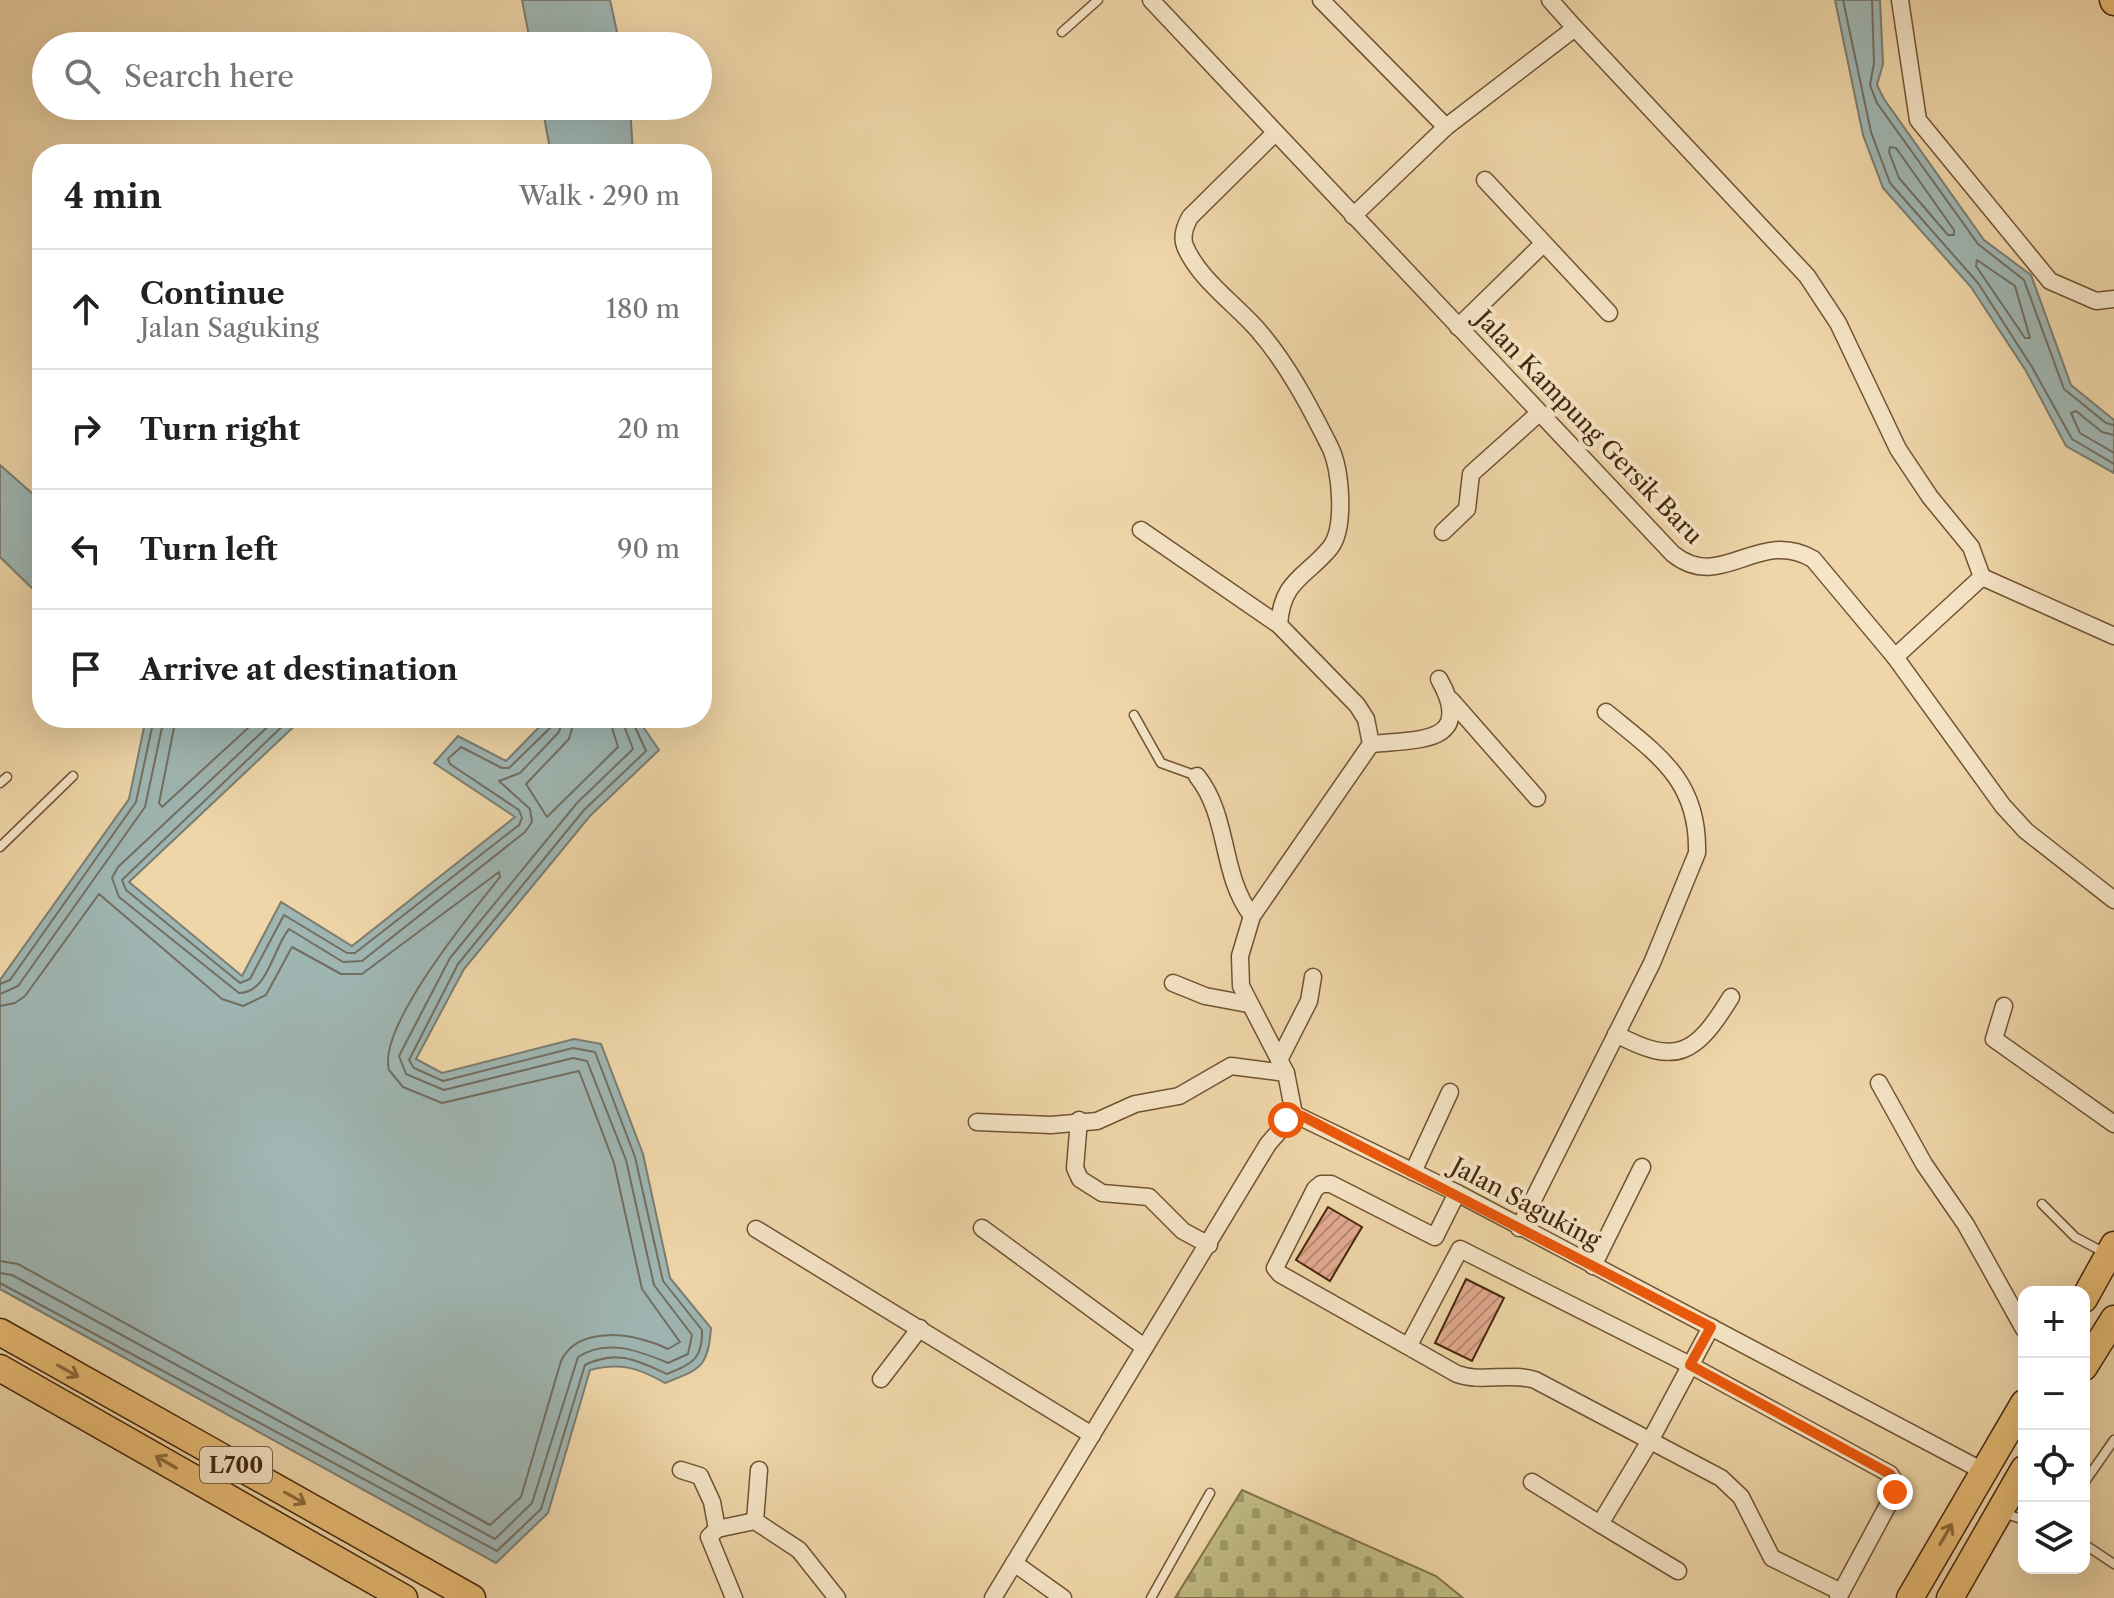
<!DOCTYPE html>
<meta charset="utf-8">
<style>
:root{--surface:#fff;--page:#f2f2f2;--text:#202124;--muted:#757577;--line:#e0e0e0}
body{margin:0;font-family:"Libre Caslon Text",serif;background:var(--page);color:var(--text)}
.controls{position:absolute;right:24px;bottom:24px;display:grid;overflow:hidden;border-radius:16px;box-shadow:0 8px 32px #0002}
.controls button{width:72px;height:72px;display:grid;place-items:center;padding:0;border:0;border-bottom:2px solid var(--line);background:var(--surface);color:var(--text);font:40px sans-serif}
.stop{position:absolute;width:24px;height:24px;margin:-18px;border:6px solid #ea580c;border-radius:50%;background:#fff}
.stop.end{background:#ea580c;border-color:#fff;box-shadow:0 2px 8px #0008}
.list{margin:0;padding:0;list-style:none}
h2{display:flex;justify-content:space-between;align-items:center;height:104px;margin:0;padding:0 32px;font-size:34px}
h2 small{font-size:26px;font-weight:400;color:var(--muted)}
.list li{display:grid;grid-template-columns:52px 1fr auto;gap:24px;align-items:center;box-sizing:border-box;height:120px;padding:0 32px;border-top:2px solid var(--line)}
.list b{display:block;font-size:30px;white-space:nowrap}
.list p{margin:0;font-size:26px;white-space:nowrap;color:var(--muted)}
.list em{font-size:26px;font-style:normal;color:var(--muted)}
.icon{flex:none;width:44px;height:44px;fill:none;stroke:currentColor;stroke-width:2;stroke-linecap:round;stroke-linejoin:round}
.map{position:relative;flex:none;width:2114px;height:1598px;overflow:hidden}
.search{position:absolute;background:var(--surface);box-shadow:0 8px 32px #0002;left:32px;top:32px;width:680px;height:88px;display:flex;align-items:center;gap:20px;box-sizing:border-box;padding:0 28px;border-radius:44px;color:var(--muted);font-size:30px}
.panel{position:absolute;background:var(--surface);box-shadow:0 8px 32px #0002;left:32px;top:144px;width:680px;height:584px;border-radius:32px}
.map>svg:first-child{display:block}
.cemetery{fill:url(#cemetery-stones);stroke:#827248;stroke-width:2}
.water{fill:#9fb6b3;stroke:#7b7d70;stroke-width:2}
.lines{fill:none;stroke-linecap:round;stroke-linejoin:round}
.shore{stroke:#726e60;stroke-width:2}
.building{fill:url(#building-hatch);stroke:#44270c;stroke-width:2}
.service-casing{stroke:#6f5333;stroke-width:11}
.minor-casing{stroke:#6f5333;stroke-width:19}
.primary-casing{stroke:#44270c;stroke-width:29}
.service{stroke:#f5e4c6;stroke-width:8}
.minor{stroke:#f5e4c6;stroke-width:16}
.primary{stroke:#e8bb74;stroke-width:26}
.oneway{stroke:#8e6a3b}
.route{stroke:#ea580c;stroke-width:10}
.labels{text-anchor:middle;dominant-baseline:central;stroke-width:8;stroke-linejoin:round;paint-order:stroke}
.shield{fill:#f5e4c6;stroke:#796044;stroke-width:2}
.shield-label{font-size:22px;font-weight:bold;fill:#44270c}
.street-label{font-size:24px;fill:#44270c;stroke:#f5e4c6}
</style>
<div class="map">
<svg width="2114" height="1598" viewBox="0 0 2114 1598">
<defs>
<pattern id="cemetery-stones" width="16" height="16" patternUnits="userSpaceOnUse" patternTransform="scale(2)"><rect width="16" height="16" fill="#c0bc83"/><path d="M2 7V4a2 2 0 0 1 4 0v3zM10 15v-3a2 2 0 0 1 4 0v3z" fill="#9e996a"/></pattern>
<pattern id="building-hatch" width="6" height="6" patternUnits="userSpaceOnUse" patternTransform="scale(2)"><rect width="6" height="6" fill="#e3aa91"/><path d="M-1 1l2-2M0 6l6-6M5 7l2-2" fill="none" stroke="#ba8a75"/></pattern>
</defs>
<rect width="100%" height="100%" fill="#efd6a8"/>
<filter id="stains"><feTurbulence type="fractalNoise" baseFrequency=".0025" numOctaves="4"/><feColorMatrix values="0 0 0 0 .2 0 0 0 0 .09 0 0 0 0 .02 0 0 0 .5 -.17"/></filter>
<radialGradient id="worn" r=".72"><stop offset=".6" stop-color="#630" stop-opacity="0"/><stop offset="1" stop-color="#630" stop-opacity=".3"/></radialGradient>
<path class="cemetery" d="M1242 1490 1436 1576 1463 1598H1175Z"/>
<g class="water">
<path d="M522 0H610L620 46H531Z"/>
<path d="M1835 0H1880L1883 64 1877 85 1884 99 1984 240 2031 275 2071 385 2114 420V473L2066 446 2026 371 1971 287 1883 188 1863 135Z"/>
<path d="M542 106H630L633 154H551Z"/>
<path d="M0 465 42 502V598L0 557Z"/>
<path d="M146 718H303L129 882 242 976 281 902 352 946 515 817 434 763 458 736 506 761 548 718H637L659 750 590 816 464 969 416 1059 442 1073 574 1039 601 1044 643 1154 670 1278 711 1328C708 1368 700 1369 665 1383 639 1368 620 1362 590 1370L548 1513 496 1563 0 1289V980L129 799Z"/>
</g>
<g class="lines">
<g class="shore">
<path d="M1843 0 1871 132 1890 183 1978 283 2032 367 2072 439 2114 464"/>
<path d="M1872 0 1874 63 1870 85 1877 103 1978 244 2024 280 2064 389 2106 423 2114 425"/>
<path d="M1890 147 1896 148 1954 230V235H1948L1899 178 1889 152Z"/>
<path d="M1977 260 2015 286 2030 338H2025L1976 266Z"/>
<path d="M2114 435 2102 432 2076 411 2071 413 2080 433 2114 453"/>
<path d="M176 718 159 803 162 807 259 718"/>
<path d="M277 718 118 867 112 878 119 897 239 993C268 993 273 948 289 929L343 962 362 961 525 832 532 822 530 809 499 781 520 773 559 732 563 718"/>
<path d="M291 718 122 880 126 890 240 983 250 979 284 915 347 953H355L519 825 522 818 519 810 450 764 448 759 461 747 502 768H509L551 727 553 718"/>
<path d="M575 718 569 739 526 784 547 817 618 747 609 718"/>
<path d="M0 984 10 980 136 802 154 718"/>
<path d="M0 994 18 986 145 807 164 718"/>
<path d="M0 1006 15 1003 25 996 99 894 222 999 243 1006 266 995 292 947 341 974H362L499 872 500 877C472 912 377 1027 389 1070L403 1087 442 1103 579 1071 614 1163 642 1289 680 1342 668 1349C638 1334 579 1323 561 1361L521 1497 490 1525 18 1264 0 1261"/>
<path d="M0 1273 12 1275 495 1539 532 1503 578 1357C607 1338 640 1351 668 1363L688 1354 692 1335 654 1285 626 1160 587 1061 573 1058 444 1090 406 1074 399 1056 450 958 577 803 633 749 621 718"/>
<path d="M0 1283 497 1551 541 1509 585 1365C617 1349 638 1361 667 1374 692 1364 703 1359 702 1330L663 1281 635 1157 595 1052 573 1048 443 1081 414 1068 409 1060 458 964 584 810 646 751 631 718"/>
</g>
</g>
<g class="building">
<path d="M1328 1207 1362 1227 1330 1281 1296 1260Z"/>
<path d="M1466 1279 1504 1298 1472 1361 1435 1343Z"/>
</g>
<g class="lines">
<defs>
<g id="service">
<path d="M1062 32 1098 0"/>
<path d="M1134 715 1161 763 1197 776"/>
<path d="M0 783 7 777"/>
<path d="M0 847 73 776"/>
<path d="M2042 1204 2075 1237 2105 1253"/>
<path d="M2084 1483 2114 1440"/>
<path d="M2004 1513 2024 1520"/>
<path d="M2084 1544 2114 1564"/>
<path d="M1151 1598 1210 1493"/>
</g>
<g id="minor">
<path d="M1151 0 1673 554C1722 593 1758 527 1813 559L1895 657 2003 806 2026 831 2114 900"/>
<path d="M1321 0 1446 127"/>
<path d="M1550 0 1575 28"/>
<path d="M1900 0 1918 120 2050 281 2096 301 2114 299"/>
<path d="M1275 133 1190 217C1185 226 1181 236 1185 246 1198 278 1234 303 1257 329 1287 363 1310 407 1330 447 1341 469 1346 528 1330 548 1305 578 1282 580 1279 625L1357 705 1366 719 1371 744 1252 916 1240 956 1241 986 1286 1073 1294 1114"/>
<path d="M1485 180 1609 313"/>
<path d="M1353 216 1446 127 1575 28 1807 276 1838 323 1898 449 1930 497 1971 547 1982 577 1895 657"/>
<path d="M1458 327 1543 244"/>
<path d="M1141 530 1279 625"/>
<path d="M1443 532 1467 509 1471 474 1539 413"/>
<path d="M1982 577 2114 636"/>
<path d="M1451 700 1537 798"/>
<path d="M1371 744C1417 739 1476 745 1439 679"/>
<path d="M1197 776C1230 817 1220 875 1252 916"/>
<path d="M1173 983 1205 996 1248 1004"/>
<path d="M2004 1006 1994 1039 2114 1124"/>
<path d="M1616 1034C1677 1067 1696 1054 1731 997"/>
<path d="M1279 1060 1309 1001 1313 977"/>
<path d="M1879 1083 1924 1164 1966 1225 2024 1329"/>
<path d="M1294 1114 1457 1193 1983 1471"/>
<path d="M1079 1120 1075 1168 1080 1179 1102 1193 1149 1197 1183 1231 1209 1245"/>
<path d="M977 1122 1051 1125 1097 1121 1135 1104 1179 1096 1231 1066 1286 1073"/>
<path d="M1413 1172 1450 1092"/>
<path d="M1457 1193 1435 1237 1331 1184H1321L1315 1189 1275 1268 1280 1274 1457 1374C1482 1383 1510 1372 1535 1380L1721 1478 1741 1497 1772 1558 1841 1592"/>
<path d="M982 1228 1144 1347"/>
<path d="M1519 1228 1652 963 1697 853C1699 780 1657 754 1606 712"/>
<path d="M756 1229 1092 1435"/>
<path d="M1593 1266 1642 1167"/>
<path d="M1409 1345 1460 1249 1690 1365 1890 1474 1895 1482V1492L1838 1598"/>
<path d="M881 1379 920 1328"/>
<path d="M681 1470 700 1476 712 1502 717 1529"/>
<path d="M1532 1482 1600 1524 1650 1441 1711 1327"/>
<path d="M755 1521 759 1470"/>
<path d="M1600 1524 1678 1571"/>
<path d="M1014 1563 1063 1598"/>
<path d="M734 1598 709 1537 717 1529 755 1521 799 1550 837 1598"/>
<path d="M993 1598 1268 1144 1294 1114"/>
</g>
<g id="primary">
<path d="M2113 0 2114 2"/>
<path d="M2084 1299 2114 1245"/>
<path d="M0 1332 472 1598"/>
<path d="M2084 1367 2114 1319"/>
<path d="M0 1368 404 1598"/>
<path d="M1910 1598 2024 1403"/>
<path d="M1950 1598 2024 1469"/>
</g>
</defs>
<use href="#service" class="service-casing"/>
<use href="#minor" class="minor-casing"/>
<use href="#primary" class="primary-casing"/>
<use href="#service" class="service"/>
<use href="#minor" class="minor"/>
<use href="#primary" class="primary"/>
</g>
<defs><path id="oneway-shaft" d="M-6 0H5M1.5-3L5.5 0L1.5 3" fill="none" stroke-width="1.6" stroke-linecap="round" stroke-linejoin="round" transform="scale(2)"/></defs>
<g class="oneway">
<use href="#oneway-shaft" transform="translate(68 1371) rotate(29)"/>
<use href="#oneway-shaft" transform="translate(166 1462) rotate(-150)"/>
<use href="#oneway-shaft" transform="translate(295 1498) rotate(29)"/>
<use href="#oneway-shaft" transform="translate(1946 1534) rotate(-60)"/>
</g>
<g class="lines">
<path class="route" d="M1286 1120 1294 1114 1302 1116 1711 1327 1690 1365 1890 1474 1895 1482V1492"/>
</g>
<g class="labels">
<rect class="shield" x="200" y="1447" width="72" height="36" rx="6"/>
<g class="shield-label">
<text x="236" y="1465">L700</text>
</g>
<g class="street-label">
<text transform="translate(1589 427) rotate(46)">Jalan Kampung Gersik Baru</text>
<text transform="translate(1526 1203) rotate(28)">Jalan Saguking</text>
</g>
</g>
<rect width="100%" height="100%" filter="url(#stains)"/>
<rect width="100%" height="100%" fill="url(#worn)"/>
</svg>
<div class="controls">
<button>+</button>
<button>−</button>
<button><svg class="icon" aria-label="locate" viewBox="0 0 24 24"><circle cx="12" cy="12" r="6"/><path d="M12 2v4M12 18v4M2 12h4M18 12h4"/></svg></button>
<button><svg class="icon" aria-label="layers" viewBox="0 0 24 24"><path d="M12 4l9 5-9 5-9-5zM3 14l9 5 9-5"/></svg></button>
</div>
<div class="stop" style="left:1286px;top:1120px"></div>
<div class="stop end" style="left:1895px;top:1492px"></div>
<div class="search"><svg class="icon" aria-label="search" viewBox="0 0 24 24"><circle cx="10" cy="10" r="6"/><path d="M15 15l6 6"/></svg>Search here</div>
<section class="panel">
<h2>4 min<small>Walk · 290 m</small></h2>
<ul class="list">
<li><svg class="icon" aria-label="ahead" viewBox="0 0 24 24"><path d="M12 20V5M6 11l6-6 6 6"/></svg><div><b>Continue</b><p>Jalan Saguking</p></div><em>180 m</em></li>
<li><svg class="icon" aria-label="right" viewBox="0 0 24 24"><path d="M7 20v-9h11M14 6l5 5-5 5"/></svg><div><b>Turn right</b></div><em>20 m</em></li>
<li><svg class="icon" aria-label="left" viewBox="0 0 24 24"><path d="M17 20v-9H6M10 6l-5 5 5 5"/></svg><div><b>Turn left</b></div><em>90 m</em></li>
<li><svg class="icon" aria-label="arrive" viewBox="0 0 24 24"><path d="M6 21V4h12l-3 4 3 4H6"/></svg><div><b>Arrive at destination</b></div></li>
</ul>
</section>
</div>
